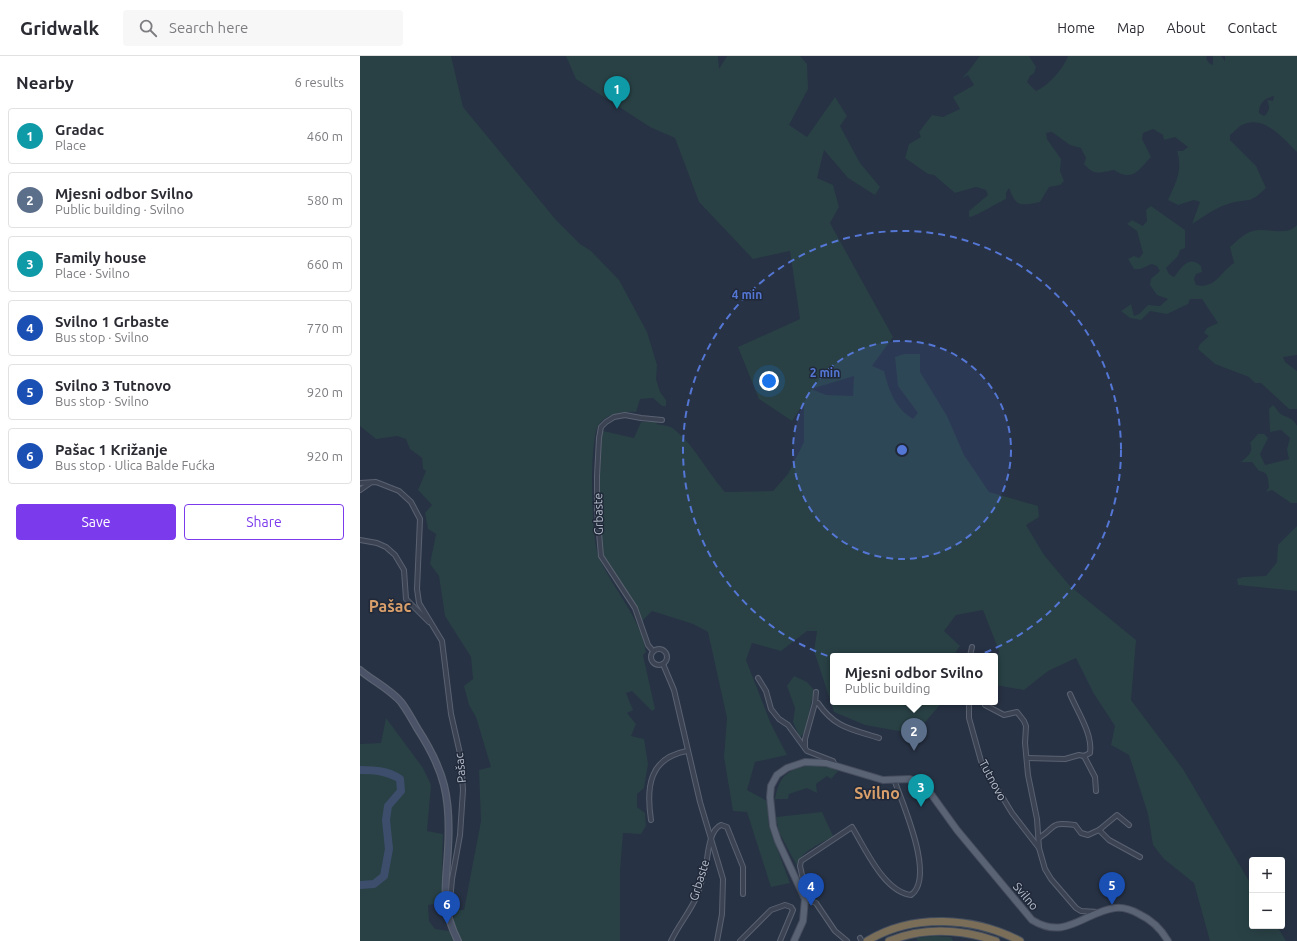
<!DOCTYPE html>
<meta charset="utf-8">
<style>
:root{--surface:#fff;--page:#f7f7f7;--text:#2b2b33;--muted:#7c7c81;--line:#e1e1e2;--accent:#7c3aed}
body{margin:0;font-family:Ubuntu,sans-serif;background:var(--page);color:var(--text)}
.controls{position:absolute;right:12px;bottom:12px;display:grid;overflow:hidden;border-radius:4px;box-shadow:0 4px 16px #0002}
.controls button{width:36px;height:36px;display:grid;place-items:center;padding:0;border:0;border-bottom:1px solid var(--line);background:var(--surface);color:var(--text);font:20px sans-serif}
.you{position:absolute;left:409px;top:325px;width:14px;height:14px;margin:-10px;border:3px solid #fff;border-radius:50%;background:#1a73e8;box-shadow:0 0 0 6px #1a73e833}
.badge{display:grid;place-items:center;width:26px;height:26px;border-radius:50%;background:var(--accent);color:#fff;font-size:13px;font-weight:700}
.pin{position:absolute;translate:-50% -33px;filter:drop-shadow(0 1px 2px #0008)}
.pin::after{content:'';position:absolute;top:21px;width:14px;height:12px;background:inherit;clip-path:polygon(0 0,100% 0,50% 100%)}
.popup{position:absolute;left:470px;top:597px;width:168px;height:52px;box-sizing:border-box;display:grid;place-content:center;border-radius:4px;background:var(--surface);filter:drop-shadow(0 1px 3px #0005);font-size:13px;white-space:nowrap;color:var(--muted)}
.popup b{font-size:15px;color:var(--text)}
.popup::after{content:'';position:absolute;left:50%;top:100%;margin-left:-8px;border:8px solid transparent;border-top-color:var(--surface)}
.list{margin:0;padding:0;list-style:none}
h2{display:flex;justify-content:space-between;align-items:center;height:52px;margin:0;padding:0 16px;font-size:17px}
h2 small{font-size:13px;font-weight:400;color:var(--muted)}
.list li{display:grid;grid-template-columns:26px 1fr auto;gap:12px;align-items:center;box-sizing:border-box;height:56px;margin:0 8px 8px;padding:0 8px;border:1px solid var(--line);border-radius:4px}
.list b{display:block;font-size:15px;white-space:nowrap}
.list p{margin:0;font-size:13px;white-space:nowrap;color:var(--muted)}
.list em{font-size:13px;font-style:normal;color:var(--muted)}
.actions{display:flex;gap:8px;padding:12px 16px}
.actions a{flex:1;padding:9px 0;border:1px solid var(--accent);border-radius:4px;text-align:center;font-size:14px;color:var(--accent)}
.actions .main{background:var(--accent);color:#fff}
.icon{flex:none;width:22px;height:22px;fill:none;stroke:currentColor;stroke-width:2;stroke-linecap:round;stroke-linejoin:round}
.map{position:relative;flex:none;width:937px;height:885px;overflow:hidden}
header{display:flex;align-items:center;gap:24px;box-sizing:border-box;height:56px;padding:0 20px;background:var(--surface);border-bottom:1px solid var(--line)}
header strong{font-size:19px}
nav{display:flex;gap:22px;margin-inline-start:auto;font-size:14px}
.search{width:280px;height:36px;background:var(--page);display:flex;align-items:center;gap:10px;box-sizing:border-box;padding:0 14px;border-radius:4px;color:var(--muted);font-size:15px}
main{display:flex}
aside{flex:1;background:var(--surface)}
.map>svg:first-child{display:block}
.green{fill:#294145;fill-rule:evenodd}
.lines{fill:none;stroke-linecap:round;stroke-linejoin:round}
.river{stroke:#3d4e6d;stroke-width:8}
.street-casing{stroke:#5a6271;stroke-width:6}
.secondary-casing{stroke:#5a6271;stroke-width:8}
.primary-casing{stroke:#454d5d;stroke-width:8}
.highway-casing{stroke:#464f5e;stroke-width:9}
.street{stroke:#3c4454;stroke-width:4}
.secondary{stroke:#4a5367;stroke-width:5.5}
.primary{stroke:#5a6374;stroke-width:6}
.highway{stroke:#7a6e59;stroke-width:7}
.ring{fill:none;stroke:#5476d4;stroke-width:2;stroke-dasharray:7 5}
.labels{text-anchor:middle;dominant-baseline:central;stroke-width:3;stroke-linejoin:round;paint-order:stroke}
.street-label{font-size:12px;fill:#b9c0cd;stroke:#202939}
.district-label{font-size:16px;font-weight:bold;fill:#d89f6a;stroke:#202939}
.centre{fill:#5476d4;stroke:#202939;stroke-width:2}
.ring-label{font-size:12px;text-anchor:middle;font-weight:bold;fill:#5476d4;stroke:#202939;stroke-width:3;stroke-linejoin:round;paint-order:stroke}
</style>
<header>
<strong>Gridwalk</strong>
<div class="search"><svg class="icon" aria-label="search" viewBox="0 0 24 24"><circle cx="10" cy="10" r="6"/><path d="M15 15l6 6"/></svg>Search here</div>
<nav><a>Home</a><a>Map</a><a>About</a><a>Contact</a></nav>
</header>
<main>
<aside>
<h2>Nearby<small>6 results</small></h2>
<ul class="list">
<li><span class="badge" style="background:#0f9aa8">1</span><div><b>Gradac</b><p>Place</p></div><em>460 m</em></li>
<li><span class="badge" style="background:#5c6f8a">2</span><div><b>Mjesni odbor Svilno</b><p>Public building · Svilno</p></div><em>580 m</em></li>
<li><span class="badge" style="background:#0f9aa8">3</span><div><b>Family house</b><p>Place · Svilno</p></div><em>660 m</em></li>
<li><span class="badge" style="background:#1a4fb4">4</span><div><b>Svilno 1 Grbaste</b><p>Bus stop · Svilno</p></div><em>770 m</em></li>
<li><span class="badge" style="background:#1a4fb4">5</span><div><b>Svilno 3 Tutnovo</b><p>Bus stop · Svilno</p></div><em>920 m</em></li>
<li><span class="badge" style="background:#1a4fb4">6</span><div><b>Pašac 1 Križanje</b><p>Bus stop · Ulica Balde Fućka</p></div><em>920 m</em></li>
</ul>
<div class="actions"><a class="main">Save</a><a>Share</a></div>
</aside>
<div class="map">
<svg width="937" height="885" viewBox="0 0 937 885">
<rect width="100%" height="100%" fill="#273244"/>
<g class="green">
<path d="M0 0H91L103 51 196 164 220 188 231 195 259 224 287 276 297 309 296 323 300 336 306 344V350H302L293 342 280 343 276 356C264 355 245 357 238 370 229 387 231 483 239 502 254 534 280 561 286 596L283 599 295 653 292 655 272 635 266 637 273 654 267 657 276 668 271 680 284 683 288 708 284 732 277 738V751L285 757 286 770 281 778 263 777 260 815V885H101L92 863 94 862V854H104L121 765 119 714 131 711 116 661 109 649 104 630 113 623 111 601 85 560 79 520 70 508 76 478 68 473 65 457 72 449 58 434 66 415 63 413 62 402 50 393 46 383 37 380 16 383 0 370Z"/>
<path d="M206 0H358L359 13 367 0H440L447 8 448 33 429 69 447 81 475 41 487 60 480 70 500 107 520 131 515 139 488 122 464 94 457 122 473 129 479 151 470 167 533 281 512 310 524 315C529 335 535 352 553 363L558 357 538 330 535 301 544 298H560V316L587 360 604 399 629 436 678 450 679 461 666 469 684 499 710 530 776 584 771 644 823 713 892 830V870H917L926 885H850L834 827 804 803 793 789 788 758 769 699 751 689 755 670 734 638 716 602 688 615 664 634 635 629V611L639 595 623 554 596 559 584 575 600 590 593 600H473V646H580L579 650 555 678 505 669 474 656 454 595 457 575H447L421 595 392 587 386 604 411 668 427 699 395 706 387 734 407 745 409 771 430 827 411 831 387 756 373 755 364 701 367 662 348 576 333 568 292 555 282 565 275 550 243 498 239 461 241 381 243 375 274 382 281 366H300L295 368C301 369 310 369 315 374 334 389 349 418 365 436L413 435 428 418 444 386V347L432 365 399 343 378 291 440 263 430 195 393 203 339 146 315 82 290 71 216 23ZM494 320 493 340 466 339 451 333Z"/>
<path d="M620 0H669L676 11 674 17 670 20 667 26 676 35C687 31 704 12 708 0H847L846 2 849 7 853 9V0H861L865 5V0H937V96C924 83 904 58 882 69 878 71 874 76 870 79V84L896 110 906 132C889 148 892 142 871 147 857 151 844 160 832 168L840 146 834 144 818 149 808 144C816 126 823 114 817 95H823L828 91 815 81 804 84 803 79 793 73 783 77 782 83 791 101C778 115 772 126 754 114 738 117 735 120 724 108L726 102 721 92 710 89 692 76 686 77 687 83 701 103 700 115 704 125 700 129 689 131 680 146C660 150 656 151 649 132L646 137V143C637 147 615 161 609 161V155L628 139 626 134 616 131 595 137 574 119 568 118 545 102 549 88 561 81 559 76 572 59 583 61 600 53 593 41 614 29 608 19 602 22C610 15 613 8 620 0ZM914 40 913 45 907 44C910 51 910 55 904 60L899 57C899 47 905 42 914 40Z"/>
<path d="M791 150 825 174V192L820 194 818 200 806 212 809 218 814 221C822 211 829 199 841 210L842 216 836 218 834 223 836 229C856 233 859 217 874 207L870 191C877 185 884 177 893 175 907 171 927 181 937 169V299L923 301 925 306 937 315V353H929L901 327H895L889 321 855 308 838 293 840 288 849 280 844 277 847 272 858 267 842 243H830L828 248 807 258 790 255 781 264 770 262 761 255 771 248 774 260 779 258 788 249 800 250 808 243 797 239 790 229 791 223 800 215 797 210 792 208 780 213H774L768 203 774 200 779 202 783 197 777 175 767 168 772 164 783 170 787 165 786 154Z"/>
<path d="M913 349C916 352 919 357 922 359 929 362 933 362 937 370V447H931L912 434 906 436 909 431C908 423 909 416 899 415L892 406H881C888 400 894 396 890 387L898 378H904L908 382 900 398 905 409 929 403 927 393 930 382 921 374 910 376 909 353Z"/>
<path d="M937 470V535L878 529 877 523 883 521 906 520 917 506 918 489Z"/>
<path d="M434 620 447 626 454 634 445 675 440 682 433 666 435 652 427 630Z"/>
<path d="M26 662 63 712 71 729 67 775 83 778 81 847 68 849 69 865 75 873 89 875 94 885H0V688L21 687Z"/>
<path d="M450 709 472 712 478 715 471 723 467 720 456 728 457 737 447 732 429 738 428 743H415C420 718 427 715 450 709Z"/>
<path d="M462 756 473 780C461 788 440 795 437 810L419 776 416 761Z"/>
<path d="M573 880 591 881 593 885H558L556 882Z"/>
</g>
<g class="lines">
<path class="river" d="M0 714C15 714 28 715 40 723L41 735 28 750 26 764 29 793 24 820 14 828 0 829"/>
<defs>
<g id="street">
<path d="M0 427 16 426 39 435 51 446 60 463 57 533 59 547 82 585 91 658 101 702 103 734 100 779 92 823 89 857"/>
<path d="M0 434 10 427"/>
<path d="M0 484 17 487 26 491 35 499 44 514 46 543 69 566"/>
<circle cx="299" cy="601" r="8"/>
<path d="M293 595 288 589 275 552 241 500 237 453V420L239 382 241 371 246 366 254 361 265 359 281 362 302 364"/>
<path d="M610 600 612 591"/>
<path d="M303 608 314 634 340 746 363 823 362 858 357 885"/>
<path d="M398 622 406 635 411 653 419 663 428 669 447 695 473 705 475 709"/>
<path d="M609 646V662L621 705 626 714 652 757 679 792 685 813 691 823 716 852 721 855 738 856"/>
<path d="M455 647 456 636"/>
<path d="M625 649 644 659 657 656 664 665 666 670 665 687 668 719 677 763 679 792"/>
<path d="M445 692V683L455 647H458C475 672 491 673 519 682"/>
<path d="M724 700 735 721 736 735"/>
<path d="M667 702 705 703 719 699 724 700 730 697C733 678 717 655 710 638"/>
<path d="M291 764C286 731 289 702 327 695"/>
<path d="M739 774 749 784 780 801"/>
<path d="M679 782C698 770 688 766 715 769L721 777 728 779 739 774 757 759 769 769"/>
<path d="M441 832 444 828 440 810 441 805 492 771C505 792 524 836 551 839 576 821 542 747 534 723"/>
<path d="M445 843 456 847 475 875 487 885"/>
<path d="M500 882 502 885"/>
<path d="M311 885C318 870 329 857 336 842 340 832 343 820 346 810 348 798 349 774 361 769L367 771 383 811V838"/>
<path d="M380 885 411 854 425 849 431 851 433 854 420 885"/>
</g>
<path id="secondary" d="M0 614C13 625 30 633 41 646 47 654 52 663 57 672 85 715 91 742 88 793 86 831 80 849 98 885"/>
<path id="primary" d="M434 885 443 865 445 843 418 785 413 770 410 741 411 730 417 719 427 712 445 706 466 707 523 724 550 723 566 731 597 774 672 864C706 885 724 856 755 852 764 851 772 854 779 858 792 864 801 873 808 885"/>
<g id="highway">
<path d="M507 885C553 857 614 861 660 885"/>
<path d="M529 885C564 871 601 873 636 885"/>
</g>
</defs>
<use href="#street" class="street-casing"/>
<use href="#secondary" class="secondary-casing"/>
<use href="#primary" class="primary-casing"/>
<use href="#highway" class="highway-casing"/>
<use href="#street" class="street"/>
<use href="#secondary" class="secondary"/>
<use href="#primary" class="primary"/>
<use href="#highway" class="highway"/>
</g>
<circle cx="542" cy="394" r="109" fill="#5476d4" fill-opacity=".12"/>
<g class="ring">
<circle cx="542" cy="394" r="109"/>
<circle cx="542" cy="394" r="219"/>
</g>
<g class="labels">
<g class="street-label">
<text transform="translate(238 458) rotate(-91)">Grbaste</text>
<text transform="translate(100 712) rotate(-96)">Pašac</text>
<text transform="translate(633 724) rotate(62)">Tutnovo</text>
<text transform="translate(339 824) rotate(-73)">Grbaste</text>
<text transform="translate(666 840) rotate(50)">Svilno</text>
</g>
<g class="district-label">
<text x="30" y="550">Pašac</text>
<text x="517" y="737">Svilno</text>
</g>
</g>
<circle cx="542" cy="394" r="6" class="centre"/>
<g class="ring-label">
<text x="387" y="243">4 min</text>
<text x="465" y="321">2 min</text>
</g>
</svg>
<div class="controls">
<button>+</button>
<button>−</button>
</div>
<div class="you"></div>
<div class="pin badge" style="left:257px;top:53px;background:#0f9aa8">1</div>
<div class="pin badge" style="left:554px;top:695px;background:#5c6f8a">2</div>
<div class="popup"><b>Mjesni odbor Svilno</b>Public building</div>
<div class="pin badge" style="left:561px;top:751px;background:#0f9aa8">3</div>
<div class="pin badge" style="left:451px;top:850px;background:#1a4fb4">4</div>
<div class="pin badge" style="left:752px;top:849px;background:#1a4fb4">5</div>
<div class="pin badge" style="left:87px;top:868px;background:#1a4fb4">6</div>
</div>
</main>
